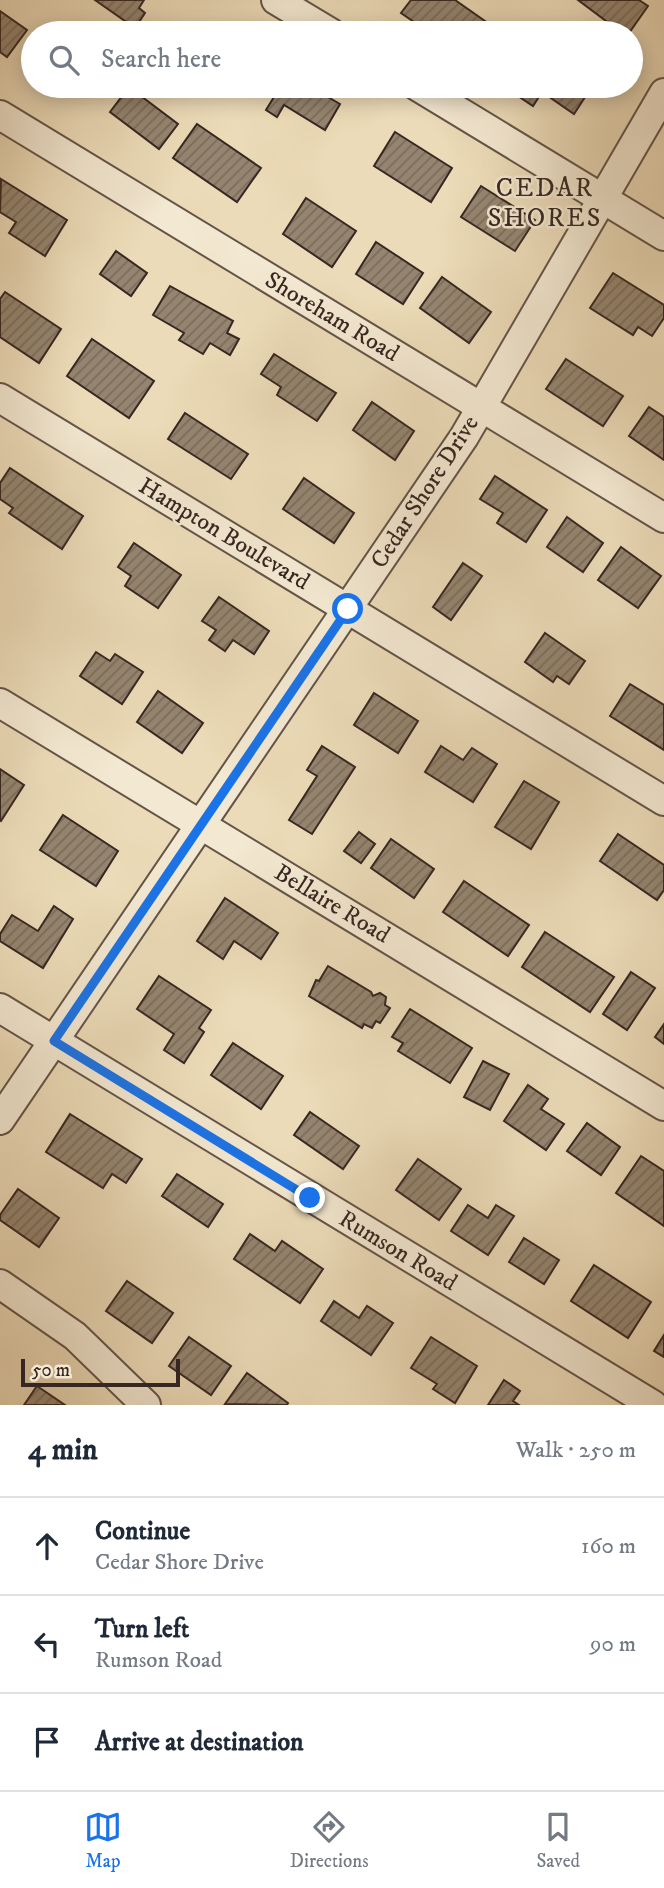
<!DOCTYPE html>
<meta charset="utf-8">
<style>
:root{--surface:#fff;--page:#f2f2f3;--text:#1f2937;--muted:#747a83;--line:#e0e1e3;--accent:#1a73e8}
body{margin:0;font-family:"IM FELL DW Pica",serif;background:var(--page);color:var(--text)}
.scale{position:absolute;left:21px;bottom:18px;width:159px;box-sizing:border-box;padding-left:7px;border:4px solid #372722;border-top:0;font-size:19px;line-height:24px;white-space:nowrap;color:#372722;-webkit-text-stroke:5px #f3e8d1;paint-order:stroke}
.stop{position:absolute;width:21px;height:21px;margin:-16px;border:5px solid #1a73e8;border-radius:50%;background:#fff}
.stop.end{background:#1a73e8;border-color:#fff;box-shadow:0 2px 7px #0008}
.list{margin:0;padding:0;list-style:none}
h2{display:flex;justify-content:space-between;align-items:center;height:91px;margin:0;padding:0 28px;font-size:30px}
h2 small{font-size:23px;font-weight:400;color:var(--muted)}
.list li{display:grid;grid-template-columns:46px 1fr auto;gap:21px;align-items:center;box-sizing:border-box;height:98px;padding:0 28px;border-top:2px solid var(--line)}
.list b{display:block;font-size:26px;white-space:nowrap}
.list p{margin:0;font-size:23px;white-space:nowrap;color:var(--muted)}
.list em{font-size:23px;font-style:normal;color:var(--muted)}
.icon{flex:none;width:38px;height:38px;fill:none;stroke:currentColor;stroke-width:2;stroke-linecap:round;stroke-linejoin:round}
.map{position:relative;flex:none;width:664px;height:1405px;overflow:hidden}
.search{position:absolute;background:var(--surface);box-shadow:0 4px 18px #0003;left:21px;right:21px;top:21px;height:77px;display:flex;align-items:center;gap:18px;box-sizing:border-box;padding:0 24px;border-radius:38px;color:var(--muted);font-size:26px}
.sheet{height:385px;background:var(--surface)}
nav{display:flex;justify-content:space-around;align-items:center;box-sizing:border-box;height:98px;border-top:2px solid var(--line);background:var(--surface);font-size:19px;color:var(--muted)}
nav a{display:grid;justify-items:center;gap:4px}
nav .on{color:var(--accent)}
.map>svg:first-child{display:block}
.building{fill:url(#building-hatch);stroke:#372722;stroke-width:2}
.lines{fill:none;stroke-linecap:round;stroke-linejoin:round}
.minor-casing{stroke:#645448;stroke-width:32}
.minor{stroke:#f3e8d1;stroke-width:28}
.route{stroke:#1a73e8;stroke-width:9}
.labels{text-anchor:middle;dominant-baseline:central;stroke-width:5;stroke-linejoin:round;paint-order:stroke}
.street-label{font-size:24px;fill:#372722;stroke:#f3e8d1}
.neighbourhood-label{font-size:26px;letter-spacing:2px;fill:#372722;stroke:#f3e8d1}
</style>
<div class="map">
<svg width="664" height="1405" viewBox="0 0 664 1405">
<defs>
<pattern id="building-hatch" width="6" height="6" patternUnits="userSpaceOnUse" patternTransform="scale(1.75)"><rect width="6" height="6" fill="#958570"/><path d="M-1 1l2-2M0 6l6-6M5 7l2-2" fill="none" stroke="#7a6d5c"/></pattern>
</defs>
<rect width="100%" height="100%" fill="#ecdbb8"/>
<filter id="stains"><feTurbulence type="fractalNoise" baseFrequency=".00286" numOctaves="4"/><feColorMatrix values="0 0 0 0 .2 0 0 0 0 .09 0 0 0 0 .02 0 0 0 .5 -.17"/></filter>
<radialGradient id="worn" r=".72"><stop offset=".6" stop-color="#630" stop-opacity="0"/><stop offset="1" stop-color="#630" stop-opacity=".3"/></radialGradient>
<g class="building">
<path d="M95 0H144L139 8 145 13 135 28Z"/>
<path d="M411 0H455L492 26 486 33H430L401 13Z"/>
<path d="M578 0H639L648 6 629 33H622Z"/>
<path d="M0 11 27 30 7 57 0 52Z"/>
<path d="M189 24 202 33H182Z"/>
<path d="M56 86H71L66 93Z"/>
<path d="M292 86H309L340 104 325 130 284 105 277 117 266 110 279 89 287 94Z"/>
<path d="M516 86H587L591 88 574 114 542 92 533 106 512 92Z"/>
<path d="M129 87 178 124 159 149 110 112Z"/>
<path d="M197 124 261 168 237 202 173 158Z"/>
<path d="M395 132 452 168 431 202 374 166Z"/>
<path d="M1 179 67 220 45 256 9 233 16 222 0 212Z"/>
<path d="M481 186 535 220 515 251 461 217Z"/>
<path d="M306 198 356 231 332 267 283 234Z"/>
<path d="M376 242 423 273 403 304 356 274Z"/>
<path d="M116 251 147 273 131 296 100 274Z"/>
<path d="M613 273 664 305V318L652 336 638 327 633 335 590 308Z"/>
<path d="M442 277 491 312 469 343 420 308Z"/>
<path d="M170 286 233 321 227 333 239 339 230 355 210 343 203 354 179 340 184 333 153 315Z"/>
<path d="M5 292 61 329 39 363 0 337V299Z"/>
<path d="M92 339 154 381 129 418 67 376Z"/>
<path d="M274 354 336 393 317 421 277 395 281 387 261 374Z"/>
<path d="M566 359 623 396 603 426 546 389Z"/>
<path d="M372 402 414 431 395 460 353 430Z"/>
<path d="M649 407 664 417V460L629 436Z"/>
<path d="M185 413 248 454 231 479 168 439Z"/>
<path d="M10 468 83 516 62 549 9 513 13 508 0 499V483Z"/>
<path d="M495 476 547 510 526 542 497 523 503 513 480 499Z"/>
<path d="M304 478 354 513 334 543 283 509Z"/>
<path d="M567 517 603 543 583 572 547 547Z"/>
<path d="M134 543 181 575 158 608 125 586 131 576 118 567Z"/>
<path d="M621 547 661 576 638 608 598 580Z"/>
<path d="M463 563 482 576 451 620 433 607Z"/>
<path d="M219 597 269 631 254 654 233 640 225 651 209 640 216 630 202 621Z"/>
<path d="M545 633 585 661 569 684 557 676 553 682 525 662Z"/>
<path d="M96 652 110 661 115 654 143 672 122 704 80 676Z"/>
<path d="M630 684 664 705V750L610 716Z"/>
<path d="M158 691 203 723 182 753 137 722Z"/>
<path d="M374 693 418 721 398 753 354 725Z"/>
<path d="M322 746 355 767 312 834 289 820 317 776 307 770Z"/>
<path d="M441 746 463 760 472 748 497 764 473 802 425 772Z"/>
<path d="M0 769 24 785 1 821 0 820Z"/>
<path d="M524 781 559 802 531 849 495 827Z"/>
<path d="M63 815 118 851 96 886 40 850Z"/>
<path d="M359 832 375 844 361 863 344 851Z"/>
<path d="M618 834 664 865V890L657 900 600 861Z"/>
<path d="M391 839 434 869 414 898 371 868Z"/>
<path d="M464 881 529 925 508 956 443 912Z"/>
<path d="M225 898 278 933 261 959 234 941 223 959 197 941Z"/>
<path d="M54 906 73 919 43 968 0 941V934L12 915 38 931Z"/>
<path d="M545 932 614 977 590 1012 522 967Z"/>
<path d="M328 966 371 992 373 996 380 993 386 997 385 1005 390 1008 380 1023 376 1021 372 1028 364 1024 362 1028 309 996 316 980 319 981Z"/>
<path d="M631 972 655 988 627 1030 603 1014Z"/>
<path d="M159 976 211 1010 199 1028 204 1032 184 1063 164 1050 174 1034 137 1009Z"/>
<path d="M410 1009 472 1048 450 1083 398 1051 403 1043 392 1037Z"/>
<path d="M664 1024V1044L655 1037Z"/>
<path d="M233 1043 283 1076 261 1109 211 1075Z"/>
<path d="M483 1061 509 1074 490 1110 464 1097Z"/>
<path d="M528 1085 548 1099 541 1109 564 1124 546 1150 504 1121Z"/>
<path d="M310 1112 359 1146 343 1169 294 1135Z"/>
<path d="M70 1114 142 1159 126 1183 112 1174 103 1188 46 1152Z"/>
<path d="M587 1123 620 1147 601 1175 567 1151Z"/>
<path d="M641 1156 664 1171V1226L616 1193Z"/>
<path d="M418 1159 461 1189 439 1220 396 1190Z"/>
<path d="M177 1174 223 1204 208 1227 162 1196Z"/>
<path d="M18 1189 59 1218 39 1247 0 1220V1215Z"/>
<path d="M468 1205 488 1218 496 1205 514 1216 488 1255 451 1231Z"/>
<path d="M250 1234 275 1251 282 1241 323 1269 300 1303 234 1259Z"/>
<path d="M524 1238 559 1260 544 1284 509 1262Z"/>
<path d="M594 1265 651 1302 628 1338 571 1301Z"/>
<path d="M127 1281 173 1313 152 1343 106 1311Z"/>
<path d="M334 1301 359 1318 367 1306 393 1323 371 1355 321 1321Z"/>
<path d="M664 1335V1357L654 1351Z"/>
<path d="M189 1337 231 1366 211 1395 169 1366Z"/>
<path d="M431 1337 477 1366 455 1403 433 1389 437 1384 411 1368Z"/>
<path d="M247 1373 288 1403 287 1405 225 1404Z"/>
<path d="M504 1380 520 1391 513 1401 519 1405H488Z"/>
<path d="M37 1386 65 1405H24Z"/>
</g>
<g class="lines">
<defs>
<g id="minor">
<path d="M276 0 331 33"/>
<path d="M417 86 664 236"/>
<path d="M0 115 664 518"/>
<path d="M0 398 664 801"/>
<path d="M0 703 664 1106"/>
<path d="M0 1008 653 1405"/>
<path d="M0 1120 464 437 664 93"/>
<path d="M0 1284 75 1336 146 1405"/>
</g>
</defs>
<use href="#minor" class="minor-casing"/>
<use href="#minor" class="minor"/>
</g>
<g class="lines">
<path class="route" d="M310 1198 54 1041 348 609"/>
</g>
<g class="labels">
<g class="street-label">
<text transform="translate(332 317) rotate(31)">Shoreham Road</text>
<text transform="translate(425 492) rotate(-57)">Cedar Shore Drive</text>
<text transform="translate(224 534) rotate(31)">Hampton Boulevard</text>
<text transform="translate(332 904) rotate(31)">Bellaire Road</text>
<text transform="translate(398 1251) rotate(31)">Rumson Road</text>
</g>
<g class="neighbourhood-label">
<text x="545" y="188">CEDAR<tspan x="545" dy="30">SHORES</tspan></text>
</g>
</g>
<rect width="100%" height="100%" filter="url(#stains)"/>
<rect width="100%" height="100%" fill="url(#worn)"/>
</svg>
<div class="scale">50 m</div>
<div class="stop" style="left:348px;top:609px"></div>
<div class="stop end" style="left:310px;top:1198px"></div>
<div class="search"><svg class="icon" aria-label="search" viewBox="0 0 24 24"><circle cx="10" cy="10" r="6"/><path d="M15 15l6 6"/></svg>Search here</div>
</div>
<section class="sheet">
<h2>4 min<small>Walk · 250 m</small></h2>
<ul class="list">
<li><svg class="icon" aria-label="ahead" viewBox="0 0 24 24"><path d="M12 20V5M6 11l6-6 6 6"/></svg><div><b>Continue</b><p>Cedar Shore Drive</p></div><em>160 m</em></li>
<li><svg class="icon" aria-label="left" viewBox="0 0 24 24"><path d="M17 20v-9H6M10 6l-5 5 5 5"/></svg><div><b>Turn left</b><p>Rumson Road</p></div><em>90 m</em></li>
<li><svg class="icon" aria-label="arrive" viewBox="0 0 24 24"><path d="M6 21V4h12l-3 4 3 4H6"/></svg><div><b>Arrive at destination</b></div></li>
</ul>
</section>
<nav>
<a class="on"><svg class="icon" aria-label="map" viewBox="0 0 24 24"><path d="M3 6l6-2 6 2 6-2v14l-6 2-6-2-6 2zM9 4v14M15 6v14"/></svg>Map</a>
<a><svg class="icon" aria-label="directions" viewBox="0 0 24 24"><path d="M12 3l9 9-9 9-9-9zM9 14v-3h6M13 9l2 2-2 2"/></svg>Directions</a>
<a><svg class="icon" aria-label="saved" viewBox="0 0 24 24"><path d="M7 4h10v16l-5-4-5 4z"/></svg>Saved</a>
</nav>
